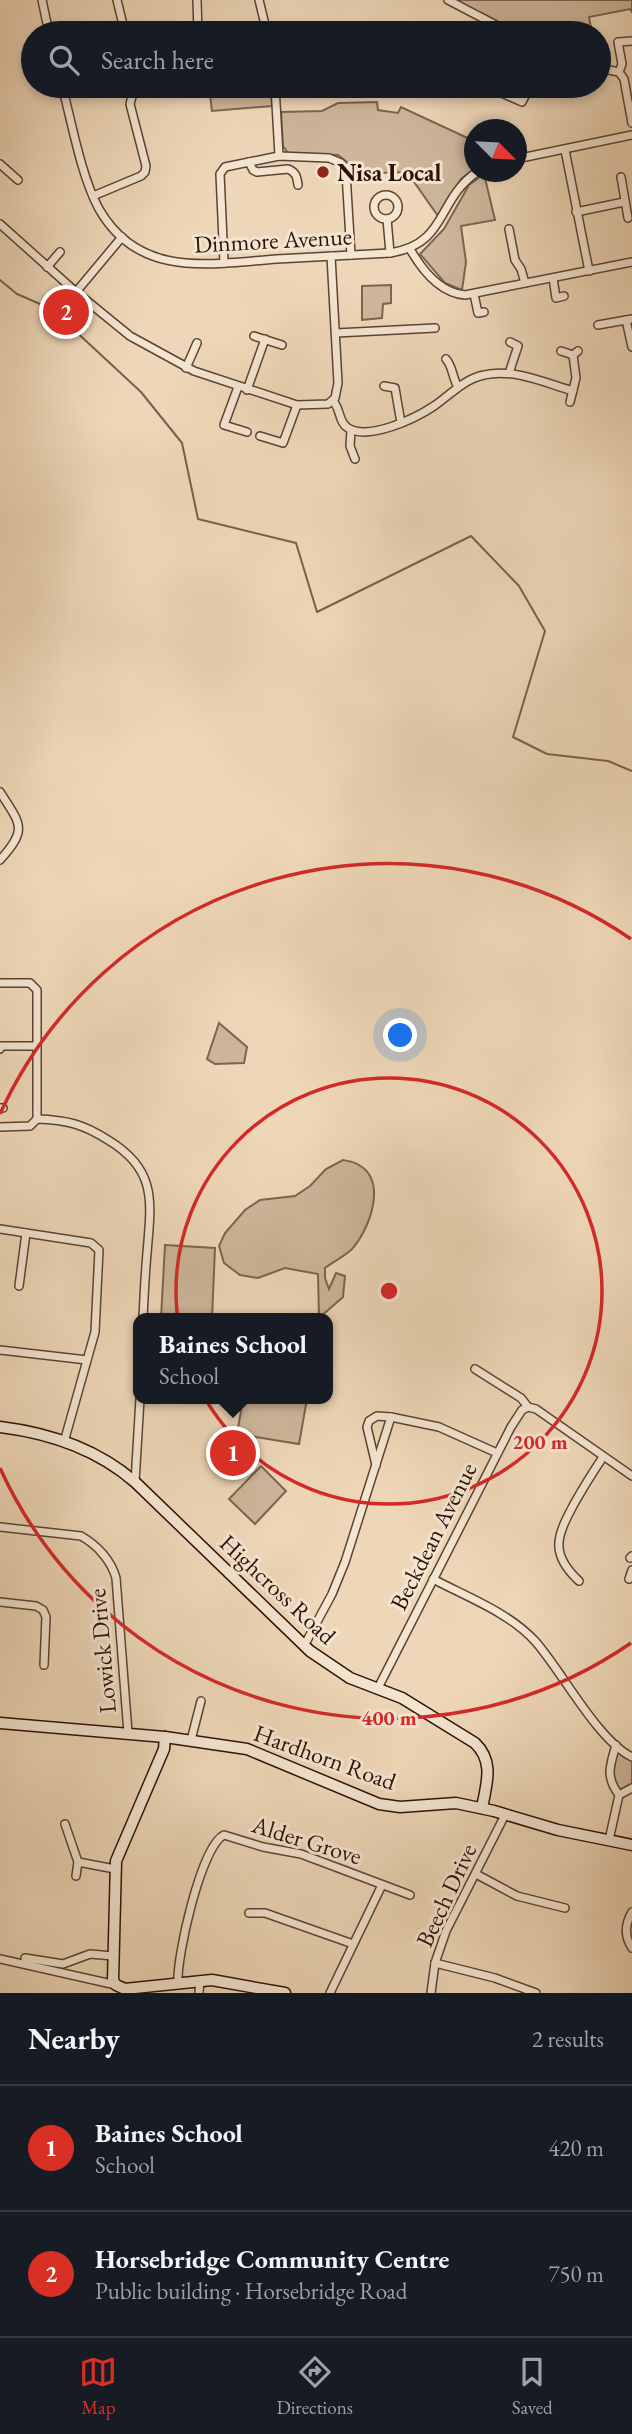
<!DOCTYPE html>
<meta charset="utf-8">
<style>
:root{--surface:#171b24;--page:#242831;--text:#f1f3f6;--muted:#9ea1a6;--line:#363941;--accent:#d93025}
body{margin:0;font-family:"EB Garamond",serif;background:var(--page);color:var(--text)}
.compass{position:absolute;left:464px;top:119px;width:63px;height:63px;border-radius:50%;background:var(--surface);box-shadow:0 4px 10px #0003;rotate:114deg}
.you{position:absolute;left:401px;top:1036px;width:24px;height:24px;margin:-18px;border:5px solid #fff;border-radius:50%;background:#1a73e8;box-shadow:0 0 0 10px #1a73e833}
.badge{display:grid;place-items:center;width:46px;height:46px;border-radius:50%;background:var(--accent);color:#fff;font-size:23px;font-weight:700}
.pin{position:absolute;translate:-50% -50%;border:4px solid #fff;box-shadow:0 2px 7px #0006}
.popup{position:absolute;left:133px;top:1313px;width:200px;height:91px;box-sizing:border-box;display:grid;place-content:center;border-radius:14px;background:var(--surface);filter:drop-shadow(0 2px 5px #0005);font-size:23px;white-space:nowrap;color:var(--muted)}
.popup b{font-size:26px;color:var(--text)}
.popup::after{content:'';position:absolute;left:50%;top:100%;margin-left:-14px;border:14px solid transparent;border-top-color:var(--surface)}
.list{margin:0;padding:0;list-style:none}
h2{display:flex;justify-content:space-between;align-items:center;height:91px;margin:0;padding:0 28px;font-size:30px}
h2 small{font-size:23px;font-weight:400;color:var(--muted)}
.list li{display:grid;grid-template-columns:46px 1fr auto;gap:21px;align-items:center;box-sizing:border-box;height:126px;padding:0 28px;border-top:2px solid var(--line)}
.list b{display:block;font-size:26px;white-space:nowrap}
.list p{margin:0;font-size:23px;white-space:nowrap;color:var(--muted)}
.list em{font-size:23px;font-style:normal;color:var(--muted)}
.icon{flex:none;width:38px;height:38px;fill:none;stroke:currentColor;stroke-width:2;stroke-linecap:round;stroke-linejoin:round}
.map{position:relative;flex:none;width:632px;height:1993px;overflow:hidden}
.search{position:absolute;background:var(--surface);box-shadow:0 4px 10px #0003;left:21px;right:21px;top:21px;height:77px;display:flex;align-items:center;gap:18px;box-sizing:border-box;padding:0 24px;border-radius:38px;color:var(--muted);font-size:26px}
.sheet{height:343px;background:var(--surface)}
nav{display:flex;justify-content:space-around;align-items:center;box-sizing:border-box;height:98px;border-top:2px solid var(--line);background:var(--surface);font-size:19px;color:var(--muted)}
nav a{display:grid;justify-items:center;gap:4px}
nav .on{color:var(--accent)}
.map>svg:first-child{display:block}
.green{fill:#cdb69a;stroke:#7c6450;stroke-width:2}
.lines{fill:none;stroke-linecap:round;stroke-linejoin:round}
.stream{stroke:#79604c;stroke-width:2}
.street-casing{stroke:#5c4332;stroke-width:10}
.secondary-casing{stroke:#2c1206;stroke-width:13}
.street{stroke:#f4e5d1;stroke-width:7}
.secondary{stroke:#f4e5d1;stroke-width:10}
.ring{fill:none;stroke:#d62828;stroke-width:3.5}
.poi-dot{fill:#8f2418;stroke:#f4e5d1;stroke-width:2.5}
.labels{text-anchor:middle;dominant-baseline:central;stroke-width:6;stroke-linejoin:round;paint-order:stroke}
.poi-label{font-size:24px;font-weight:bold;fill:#2c1206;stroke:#f4e5d1;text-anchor:start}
.street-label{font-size:24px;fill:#2c1206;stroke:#f4e5d1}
.centre{fill:#d62828;stroke:#f4e5d1;stroke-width:3.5}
.ring-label{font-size:21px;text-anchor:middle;font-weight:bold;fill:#d62828;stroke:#f4e5d1;stroke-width:6;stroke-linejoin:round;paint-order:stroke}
</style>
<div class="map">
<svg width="632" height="1993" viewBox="0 0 632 1993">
<rect width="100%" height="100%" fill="#eed7b8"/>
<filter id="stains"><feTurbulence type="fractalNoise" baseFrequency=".00286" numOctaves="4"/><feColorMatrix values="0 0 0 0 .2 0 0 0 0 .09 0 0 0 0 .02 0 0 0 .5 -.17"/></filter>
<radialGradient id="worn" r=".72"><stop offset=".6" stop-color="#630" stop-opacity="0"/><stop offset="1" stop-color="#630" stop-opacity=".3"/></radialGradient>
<g class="green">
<path d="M455 0H632V12L630 9 589 17 592 33H521Z"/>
<path d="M197 86H225L226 91 271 88 272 106 212 111 210 94H198Z"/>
<path d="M377 102 378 110 398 113 401 107 474 141V169L461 179 438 216 407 172 351 174 347 162 338 155 288 153 283 146 281 112 322 111 338 103Z"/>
<path d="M484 174 495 220 461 226 466 262 462 290 445 283 420 254 444 229 469 185Z"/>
<path d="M391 285V303L383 304 382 318 362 320V286Z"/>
<path d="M219 1023 247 1047 244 1063 215 1064 207 1059Z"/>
<path d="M343 1160C348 1161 355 1162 359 1165 388 1182 369 1230 352 1249 345 1256 333 1262 325 1268V1278L329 1289 336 1273 345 1276 343 1297 319 1318 318 1274 285 1268 258 1278 240 1275 224 1263 219 1246 225 1233 245 1210 260 1200 295 1196 310 1186 326 1169Z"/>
<path d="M165 1245 215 1248 212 1318H161Z"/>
<path d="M243 1399H307L299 1444 237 1434Z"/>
<path d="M261 1466 286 1491 255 1524 229 1499Z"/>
<path d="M616 1745 632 1757V1788L619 1795 610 1778Z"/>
</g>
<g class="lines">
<path class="stream" d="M0 280 17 294 47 307 71 327 141 392 182 443 198 519 296 543 317 612 471 536 519 586 545 631 513 737 547 754 608 761 632 771"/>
<defs>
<g id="street">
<path d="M42 0 49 33"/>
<path d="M117 0 125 33"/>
<path d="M197 0 198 33"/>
<path d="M259 0 267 33"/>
<path d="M448 0 511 33"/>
<path d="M599 68 619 72 624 79 632 123"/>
<path d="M619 72 622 64 618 42 632 41"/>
<path d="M62 86C72 123 81 176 99 209 139 279 210 264 277 259 315 257 352 255 390 253 448 244 436 200 477 172"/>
<path d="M275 86 279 156"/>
<path d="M486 86 522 102 530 86"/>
<path d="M565 150 589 271"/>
<path d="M516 159 632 135"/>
<path d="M249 162 253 170 257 172 288 169C296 172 297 177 298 185"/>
<path d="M0 164 18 180"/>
<path d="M621 177 628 218"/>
<circle cx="386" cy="207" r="12"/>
<path d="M93 196 141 176 145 172 146 166 130 104 134 89 145 86"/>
<path d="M576 212 624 202"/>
<path d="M387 219 390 253"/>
<path d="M0 224 76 292"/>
<path d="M509 229 515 260 521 269 525 283"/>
<path d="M122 237 76 292 130 336 194 371 297 405 328 404 335 398 338 383 331 256"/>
<path d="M410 249C422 270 440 293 465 295L632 262"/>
<path d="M224 263 220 174 225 167 279 156 329 158 341 163 346 173 351 255"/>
<path d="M47 267 60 252"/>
<path d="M553 278 556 298 564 296"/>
<path d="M474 294 478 313 484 312"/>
<path d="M626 320 632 347"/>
<path d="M598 325 632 319"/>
<path d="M336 333 435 328"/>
<path d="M254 336 282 345"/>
<path d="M561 351 573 355"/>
<path d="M446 359C453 367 452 377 458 387"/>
<path d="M186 368 197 343"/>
<path d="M509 373 518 346 510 342"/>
<path d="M384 386 395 388 401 423"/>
<path d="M238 387 224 425 247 432"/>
<path d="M247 390 265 339"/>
<path d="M333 401C341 409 338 422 348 428 369 441 416 418 434 406 450 395 464 379 484 375 514 368 545 383 573 391"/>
<path d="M570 402 576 378 573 355 578 351"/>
<path d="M351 430 350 446 355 459"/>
<path d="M260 436 283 443 297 405"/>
<path d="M0 792C21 825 28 829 0 860"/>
<path d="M0 983H30L37 990V1119L30 1126 0 1127"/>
<path d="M0 1049 1 1046H36"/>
<path d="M0 1108H3"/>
<path d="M37 1119C67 1120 83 1124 108 1140 158 1170 151 1203 147 1253 145 1275 144 1297 143 1318"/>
<path d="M0 1229 91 1243 99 1250 95 1332 64 1442"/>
<path d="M19 1286 26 1233"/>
<path d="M0 1350 87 1360"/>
<path d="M475 1369 521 1398 528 1407"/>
<path d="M528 1407 536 1409 632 1476"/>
<path d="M376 1465 367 1427 369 1421 377 1416 391 1417"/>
<path d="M135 1482 140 1399"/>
<path d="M0 1527 81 1536C97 1545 111 1560 116 1578L128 1733"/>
<path d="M630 1558 632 1556"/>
<path d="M433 1579C467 1597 508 1612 535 1641 561 1670 598 1741 632 1757"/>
<path d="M629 1579 632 1570"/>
<path d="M579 1581C549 1553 557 1536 574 1504 583 1488 593 1472 603 1457"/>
<path d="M0 1602 36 1606 43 1610 46 1617 44 1665"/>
<path d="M304 1646 332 1594 345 1562 391 1417 439 1427 497 1453"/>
<path d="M378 1688 511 1427 522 1410 528 1407"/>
<path d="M191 1740 201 1701"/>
<path d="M619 1795 632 1788"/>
<path d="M65 1824 78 1862 115 1869"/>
<path d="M609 1840 619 1795C605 1776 610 1766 616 1745"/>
<path d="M476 1874 517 1896 565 1908"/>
<path d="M76 1876 78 1862"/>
<path d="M632 1912C625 1924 624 1936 632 1948"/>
<path d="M249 1913H265L353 1944"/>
<path d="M25 1958 63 1964 90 1954 113 1956"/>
<path d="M0 1959 116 1985"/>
<path d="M435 1963 495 1978 536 1993"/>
<path d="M178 1984C176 1958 201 1846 224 1835L263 1847 301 1854 410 1895"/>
<path d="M199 1993 200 1980"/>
<path d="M330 1993 382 1885"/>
<path d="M431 1993 435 1963 446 1931 505 1815"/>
</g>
<g id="secondary">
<path d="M0 1427C49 1433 97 1449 135 1482L310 1651 350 1678 402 1698 475 1743C495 1762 486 1785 482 1808"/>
<path d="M0 1723 165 1737 247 1749 379 1804 400 1807 456 1803 494 1811 558 1830 632 1845"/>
<path d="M165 1737 164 1749 116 1861 113 1980 116 1985 125 1989 212 1980 285 1993"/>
</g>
</defs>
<use href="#street" class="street-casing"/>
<use href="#secondary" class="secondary-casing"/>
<use href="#street" class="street"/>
<use href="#secondary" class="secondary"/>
</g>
<g class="ring">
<circle cx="389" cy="1291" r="213"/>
<path d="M631 1643A427 427 0 0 1 0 1468M0 1114A427 427 0 0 1 631 939"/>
</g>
<circle class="poi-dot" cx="323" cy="172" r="7"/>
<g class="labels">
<g class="poi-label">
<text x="337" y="172">Nisa Local</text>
</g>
<g class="street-label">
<text transform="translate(273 240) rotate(-3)">Dinmore Avenue</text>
<text transform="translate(433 1536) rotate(-63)">Beckdean Avenue</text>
<text transform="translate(278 1589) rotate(43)">Highcross Road</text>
<text transform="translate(102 1651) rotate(-95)">Lowick Drive</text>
<text transform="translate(325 1757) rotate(20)">Hardhorn Road</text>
<text transform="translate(307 1840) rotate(17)">Alder Grove</text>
<text transform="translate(446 1895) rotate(-65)">Beech Drive</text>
</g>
</g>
<circle cx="389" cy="1291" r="10" class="centre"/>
<g class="ring-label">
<text x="540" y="1449">200 m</text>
<text x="389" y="1725">400 m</text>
</g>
<rect width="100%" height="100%" filter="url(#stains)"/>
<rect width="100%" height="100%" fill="url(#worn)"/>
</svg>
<svg class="compass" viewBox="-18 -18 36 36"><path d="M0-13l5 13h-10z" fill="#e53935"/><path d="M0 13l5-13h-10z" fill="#9ea1a6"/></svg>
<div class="you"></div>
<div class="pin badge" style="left:233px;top:1453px">1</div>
<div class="popup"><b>Baines School</b>School</div>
<div class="pin badge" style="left:66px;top:312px">2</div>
<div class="search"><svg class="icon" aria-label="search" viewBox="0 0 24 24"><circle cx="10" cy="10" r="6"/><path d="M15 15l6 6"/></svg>Search here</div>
</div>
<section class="sheet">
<h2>Nearby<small>2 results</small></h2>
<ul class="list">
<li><span class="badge">1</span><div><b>Baines School</b><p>School</p></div><em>420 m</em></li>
<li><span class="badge">2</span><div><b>Horsebridge Community Centre</b><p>Public building · Horsebridge Road</p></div><em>750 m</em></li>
</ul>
</section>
<nav>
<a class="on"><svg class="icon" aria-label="map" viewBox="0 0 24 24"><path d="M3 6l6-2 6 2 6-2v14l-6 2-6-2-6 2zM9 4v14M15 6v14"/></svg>Map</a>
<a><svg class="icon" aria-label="directions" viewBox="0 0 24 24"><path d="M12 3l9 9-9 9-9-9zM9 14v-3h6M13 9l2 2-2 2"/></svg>Directions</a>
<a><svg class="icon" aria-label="saved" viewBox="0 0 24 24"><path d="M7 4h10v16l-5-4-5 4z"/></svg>Saved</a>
</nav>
